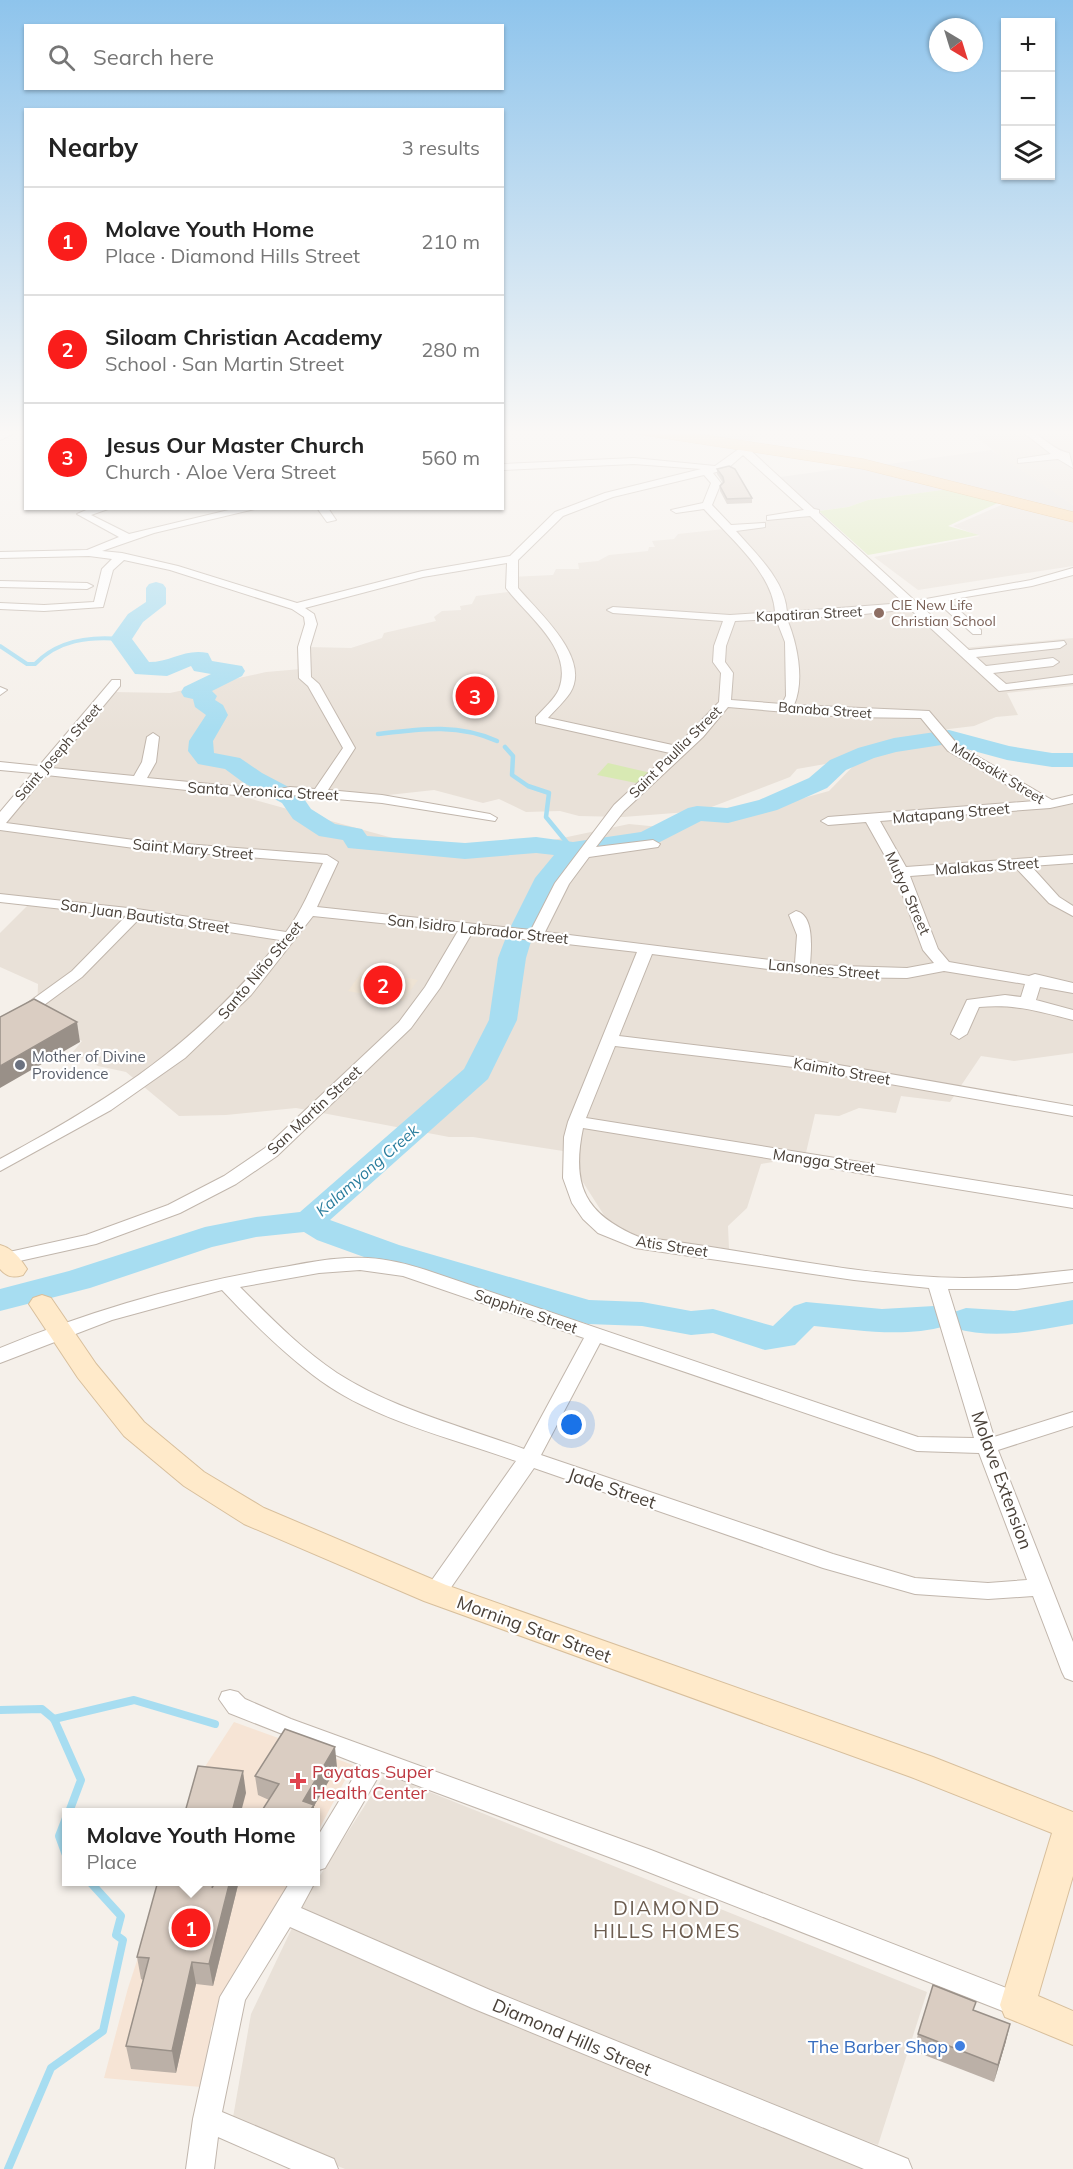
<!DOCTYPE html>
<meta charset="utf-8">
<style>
:root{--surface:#fff;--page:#f6f6f6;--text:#222;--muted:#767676;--line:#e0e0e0;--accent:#fa1d1b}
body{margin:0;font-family:Mulish,sans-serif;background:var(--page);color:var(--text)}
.controls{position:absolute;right:18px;top:18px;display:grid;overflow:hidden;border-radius:0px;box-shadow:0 2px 4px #0004}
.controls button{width:54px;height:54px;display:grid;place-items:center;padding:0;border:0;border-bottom:2px solid var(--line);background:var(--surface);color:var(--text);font:30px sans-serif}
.compass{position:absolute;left:929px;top:18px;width:54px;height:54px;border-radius:50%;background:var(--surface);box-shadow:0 2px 4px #0004;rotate:142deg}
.you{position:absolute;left:572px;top:1425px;width:21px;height:21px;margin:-15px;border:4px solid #fff;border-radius:50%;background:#1a73e8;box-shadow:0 0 0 9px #1a73e833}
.badge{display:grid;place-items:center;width:39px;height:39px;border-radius:50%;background:var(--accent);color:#fff;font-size:20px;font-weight:700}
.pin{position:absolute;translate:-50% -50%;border:3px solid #fff;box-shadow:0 2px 6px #0006}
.popup{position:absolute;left:62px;top:1808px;width:258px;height:78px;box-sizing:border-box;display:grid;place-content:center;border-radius:0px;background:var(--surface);filter:drop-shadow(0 2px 4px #0005);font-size:20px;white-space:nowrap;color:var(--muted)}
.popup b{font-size:22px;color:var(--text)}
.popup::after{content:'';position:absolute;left:50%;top:100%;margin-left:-12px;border:12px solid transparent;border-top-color:var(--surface)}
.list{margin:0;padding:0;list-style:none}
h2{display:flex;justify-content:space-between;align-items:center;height:78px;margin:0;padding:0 24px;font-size:26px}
h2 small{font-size:20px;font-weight:400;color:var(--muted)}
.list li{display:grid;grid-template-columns:39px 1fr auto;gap:18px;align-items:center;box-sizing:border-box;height:108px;padding:0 24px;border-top:2px solid var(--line)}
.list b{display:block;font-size:22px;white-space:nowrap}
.list p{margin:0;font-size:20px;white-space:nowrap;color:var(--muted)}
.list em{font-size:20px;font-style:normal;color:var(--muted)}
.icon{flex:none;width:33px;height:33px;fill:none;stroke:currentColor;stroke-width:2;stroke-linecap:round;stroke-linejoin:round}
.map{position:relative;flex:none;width:1073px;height:2169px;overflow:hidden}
.search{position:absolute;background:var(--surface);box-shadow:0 2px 4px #0004;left:24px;top:24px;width:480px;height:66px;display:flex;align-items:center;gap:15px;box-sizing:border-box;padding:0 21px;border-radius:0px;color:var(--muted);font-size:22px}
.panel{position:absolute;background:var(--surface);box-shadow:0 2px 4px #0004;left:24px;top:108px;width:480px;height:402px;border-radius:0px}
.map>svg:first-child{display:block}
.residential{fill:#e9e1d8}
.commercial{fill:#f6e4d5}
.industrial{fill:#e4dfdb}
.education{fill:#eee3d4}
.green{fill:#d8e9b3}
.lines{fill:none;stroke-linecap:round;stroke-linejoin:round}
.stream-far2{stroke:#a7ddf1;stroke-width:4}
.stream-far1{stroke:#a7ddf1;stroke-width:4.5}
.stream{stroke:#a7ddf1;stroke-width:8}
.river{fill:#a7ddf1;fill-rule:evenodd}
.street-casing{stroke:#c1b6ac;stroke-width:2}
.secondary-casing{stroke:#d8bf9c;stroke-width:2}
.primary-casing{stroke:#e5ad68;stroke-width:1}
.street{fill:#fff;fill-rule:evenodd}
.secondary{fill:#ffeaca;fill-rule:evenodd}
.primary{fill:#fed399;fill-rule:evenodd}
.wall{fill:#bbb0a7}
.shaded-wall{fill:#999088}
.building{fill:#dacdc2;stroke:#999088;stroke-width:1.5}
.education-dot{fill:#8d6e63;stroke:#fff;stroke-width:2}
.worship-dot{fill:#6b7280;stroke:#fff;stroke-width:2}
.health-dot{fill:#e0444e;stroke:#fff;stroke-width:2}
.shop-dot{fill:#3f7fe0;stroke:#fff;stroke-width:2}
.labels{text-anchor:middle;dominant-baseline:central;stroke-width:4.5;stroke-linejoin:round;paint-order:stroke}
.far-education-label{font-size:14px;fill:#785e54;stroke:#fff;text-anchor:start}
.far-street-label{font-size:14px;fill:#494038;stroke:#fff}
.street-label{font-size:15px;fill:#494038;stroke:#fff}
.worship-label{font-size:15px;fill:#5b616d;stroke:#fff;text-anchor:start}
.water-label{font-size:16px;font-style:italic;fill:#2a7d9d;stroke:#fff}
.near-street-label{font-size:18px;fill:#494038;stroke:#fff}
.near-health-label{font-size:18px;fill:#be3a42;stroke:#fff;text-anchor:start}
.near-shop-label{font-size:18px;fill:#366cbe;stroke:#fff;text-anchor:end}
.near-neighbourhood-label{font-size:20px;letter-spacing:1.5px;fill:#6c5c4f;stroke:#fff}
</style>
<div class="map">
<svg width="1073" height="2169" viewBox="0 0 1073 2169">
<rect width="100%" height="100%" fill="#f5f0ea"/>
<g class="residential">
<path d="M655 429H764L750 443Z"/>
<path d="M967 429H1073V505L1008 463Z"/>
<path d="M1006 503 1073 522V566L918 590 874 557 980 536 953 526Z"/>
<path d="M819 511 962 648 1073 638V686L1007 693 1018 715 996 717 974 726 949 729 872 748 831 763 797 769 790 777 701 811 623 817 579 816 560 811 526 812 499 799 483 803 434 790 361 798 50 770 113 692 170 693 266 672 301 669 308 647 351 648 382 638 384 633 436 621 434 617 442 611 461 610 460 606 472 604 476 596 508 592 510 577 553 575 556 569H579L578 563 598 561 609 555 648 551 649 547H655L652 541 674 539 678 534 724 529Z"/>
<path d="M948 740 1057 806 1073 802V1053L1014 1061 981 1056 950 1102 901 1096 896 1113 859 1108 839 1116 815 1114 805 1157 761 1164 747 1208 728 1226 729 1249 643 1238 609 1223 563 1151 473 1137H449L296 1108 226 1115 179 1116 126 1072 98 1066 72 1053 82 1041 37 1016 38 984 0 967V933L33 900 0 894V817L41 775 237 795 418 845 444 849 483 848 534 844 629 824 681 829 698 817 736 816 757 811 829 791 861 758Z"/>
<path d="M385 1774 927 1992 878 2145 593 2044 294 1916Z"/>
<path d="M292 1928 894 2169H345L232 2123 251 2014Z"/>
</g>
<g class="commercial">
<path d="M234 1722 353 1765 316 1835V1812H186L195 1782Z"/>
<path d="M163 1882H290L211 2028V2088L104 2078 128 1988Z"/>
</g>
<g class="industrial">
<path d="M991 450 1073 505V512L882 465Z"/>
<path d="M860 466 949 489 868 500 848 507 819 511 813 509 780 477Z"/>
</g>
<path class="education" d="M364 969 382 973 418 980 403 1001 348 991Z"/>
<g class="green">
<path d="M949 489 1000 502 948 526 979 535 868 555 819 511 848 507 868 500Z"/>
<path d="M608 763 651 773 641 784 597 775Z"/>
</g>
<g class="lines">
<path class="stream-far2" d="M0 646 27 664H35C58 640 89 636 121 639"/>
<g class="stream-far1">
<path d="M378 734C419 729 458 723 497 741"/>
<path d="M505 747 513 756 512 775 528 786 549 793 546 817 573 850"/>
</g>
<g class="stream">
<path d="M0 1710 42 1709 54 1719 81 1780 69 1812"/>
<path d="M54 1719 134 1700 215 1724"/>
<path d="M66 1818 59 1836 66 1855"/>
<path d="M8 2169 51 2068 103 2031 123 1940 116 1935 121 1916 90 1882"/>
</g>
<path class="river" d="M156 582 163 584 166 588V604L143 622 132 639 149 662C171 662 185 648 208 653L212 661 242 666 245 671 242 676 212 691 217 696 215 700 223 705 228 715 213 741 214 753 240 758 262 773 300 793 311 809 335 824 362 829 367 836 465 843 536 837 573 842 641 832 688 808 697 806 727 808 759 800 809 778 830 760 858 748 894 738 949 730 1009 746 1052 753H1073V767H1052L1007 760 948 744 896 752 874 758 846 770 827 788 777 810 728 823 701 821 656 844 581 856 560 881 537 926 534 932 528 933 532 938 526 958 517 1020 488 1079 330 1220 399 1245 589 1300 642 1302 691 1311 713 1309 773 1326 794 1306 806 1302 882 1309 934 1306 946 1310 951 1317 954 1312 966 1308 1014 1311 1073 1300V1324C1033 1331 994 1340 954 1328L949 1321 946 1326C904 1338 857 1330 814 1326L795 1345 765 1350 713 1333 691 1335 642 1326 588 1324 375 1261 317 1240 304 1232 256 1237 212 1247 90 1288 0 1311V1289L69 1271 205 1227 256 1217 300 1212 464 1069 489 1020 498 958 508 932 514 931 511 926 535 878 554 855 536 853 465 859 348 848 343 840 319 836 293 819 282 803 244 783 225 769 198 764 188 751 189 741 206 715 195 707 193 699 184 697 181 692 184 687 211 674 194 671 191 666 167 676 135 674 110 639 128 614 146 602V588L149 584Z"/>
<defs>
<g id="street">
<path d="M10 429H23L0 440V434Z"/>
<path d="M1019 429C1039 429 1050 450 1069 453L1073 468 1058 459 1018 463V459L1051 454Z"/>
<path d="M747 443 752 446 749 449 814 509 819 510V513L915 601 1031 580 1073 568V575L1032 586 948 600 981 630V634H973L937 602 921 606 969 650 1064 641 1066 644 1060 648 976 657 986 666 1053 658 1059 662 1053 666 993 673 1006 684 1073 675V683L999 691 910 609 855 615 787 619C797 643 805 680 794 705L929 711 958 745 1052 800 1073 795V803L1050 808 880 821 906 867 1073 855V863L1031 866 1059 897 1073 906V916L1049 903 1016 868 910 876 938 949 949 962 1029 976 1035 974 1073 983V993L1040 987 1036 1000 1073 1010V1020C1038 1011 1016 1004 979 1007L967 1034 959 1039 951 1034 967 1000 1005 995 1021 997 1025 984 944 971 907 978 831 977 652 954 619 1036 793 1057 1073 1106V1116L793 1067 615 1046 586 1118 1073 1196V1208L583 1128C571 1186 585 1214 639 1237 747 1249 855 1277 964 1278 1001 1278 1037 1274 1073 1270V1282L1017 1289H948L994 1437 1073 1412V1426L998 1450 1073 1642V1681L1065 1678 1062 1672 1033 1596 988 1599 915 1594 823 1568 534 1468 443 1599 435 1602 427 1599 424 1593 427 1587 516 1461C454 1439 375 1420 321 1381 284 1354 253 1323 222 1290L112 1320 0 1363V1348C89 1311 182 1284 277 1268 307 1263 337 1256 368 1258 388 1259 407 1264 426 1270L918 1437 974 1438 929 1288 854 1280 635 1248 598 1233 583 1219 572 1203 563 1178 564 1137 568 1122 637 952 472 933 440 988 411 1028 277 1156 236 1184 180 1213 96 1244 6 1264 0 1262V1254L86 1235 168 1205 224 1176 265 1148 399 1022 425 987 458 931 313 916 251 995 185 1058 111 1110 0 1171V1159C115 1097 197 1044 280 940L140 918 82 977 6 1033 0 1035V1023L72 971 126 916 0 902V894L137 909 286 932C302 911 311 887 323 863L134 848 0 830V812L33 773 0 770V762L39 766 112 680H120V686L52 768 134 776 142 762 147 737 153 733 159 737 156 762 147 778 275 790 290 787 315 789 343 748 308 686 299 678 298 647 305 624 304 617 292 609 170 570 124 560 113 570 103 607 44 611 0 609V603L44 605 94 602 102 569 112 559 89 556 0 558V552L87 550 119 537 77 514 91 508H111L91 515 129 534 237 508H259L154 533 102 551 122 553 178 566 297 603 422 571 510 556 555 512 605 493 701 469 634 464 502 470V464L634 458 715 466ZM743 455 804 510 767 516V520L810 516 904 603 787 612C785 580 756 554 736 531L765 527V523L731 525 712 505 721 483 713 473 727 469ZM704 475 711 483 703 503 671 510 676 513 704 509C729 537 773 573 775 612L730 615 613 607 607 610 613 613 723 621 714 646 713 662 721 673 719 702 677 746 548 718C555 710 564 702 570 693 592 658 538 612 518 588V560L563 516 613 497ZM507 563 506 588C527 616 574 649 559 689 555 699 543 709 536 717V723L670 753 614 805 555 883 531 930 317 907 338 862 327 855 134 840 6 823 46 775 224 794 275 798 290 795 382 803 495 821 497 818 490 814 382 795 328 790 355 748 319 684 311 677 310 647 317 624 314 614 305 608 423 577ZM776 619 785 642 786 696 782 704 731 700 733 673 725 662 726 646 735 621ZM728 707 846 717 921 718 948 751 1035 801 828 817 821 821 828 825 866 822 894 872 923 950 934 963 907 968 810 965C811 950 815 915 796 911L789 915 797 935 795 963 545 932 569 884 589 857 658 847 660 844 653 840 596 847 624 811 703 737ZM360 1270 403 1276 584 1338 524 1449C461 1426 393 1409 337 1373 301 1349 270 1317 240 1287L319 1273ZM600 1343 917 1451 979 1453 1027 1580 988 1583 915 1578 833 1554 541 1455Z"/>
<path d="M317 508H328L336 520 327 522Z"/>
<path d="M0 581 87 583 93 586 87 589 0 587Z"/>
<path d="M0 687 7 690 0 695Z"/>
<path d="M230 1690 238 1692 245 1699 291 1719 651 1850 1027 1996 1031 2005 1027 2014 1018 2017 633 1866 381 1772 325 1868 316 1871V1839L361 1765 229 1713 219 1699 222 1692Z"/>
<path d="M290 1882H315L301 1908 490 1990 908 2159 912 2169H864L472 2008 290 1927 245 2000 222 2112 334 2159 338 2169H291L218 2137 214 2169H186L193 2119 220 1997Z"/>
</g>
<g id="secondary">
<path d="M0 1245C12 1248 20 1258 27 1269L23 1275C13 1278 7 1277 0 1269Z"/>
<path d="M42 1295 51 1298 96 1364 144 1422 204 1472 264 1508 446 1585 933 1757 1073 1812V1876L1038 1996 1073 2011V2045L1005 2017 1000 2005 1052 1833 911 1777 424 1601 244 1524 184 1486 124 1436 78 1378 29 1304 33 1298Z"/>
</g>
<path id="primary" d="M624 429H664L863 459 1073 512V522L863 469 631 433Z"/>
</defs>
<use href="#street" class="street-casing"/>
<use href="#secondary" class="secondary-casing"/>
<use href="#primary" class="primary-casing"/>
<use href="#street" class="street"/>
<use href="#secondary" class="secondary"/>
<use href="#primary" class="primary"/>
</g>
<g class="wall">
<path d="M717 469 752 498V503L727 504 720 491V486L723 483 717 474Z"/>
<path d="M337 1767 314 1806V1812H261L269 1800 258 1795 255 1776Z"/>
<path d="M158 1881H239L213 1986 196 1984 176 2073 131 2069 126 2046 143 1980 141 1979 137 1957Z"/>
<path d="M974 2011 1006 2041 994 2082 914 2051 918 2034Z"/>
</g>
<g class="shaded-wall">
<path d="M77 1022 80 1042 0 1088V1066Z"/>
<path d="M335 1747 337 1767 314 1806V1812H304L303 1801Z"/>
<path d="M243 1771 246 1793 241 1812H232Z"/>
<path d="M230 1881H239L213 1986 209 1964Z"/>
<path d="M192 1962 196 1984 176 2073 172 2051Z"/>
<path d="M1010 2024 1006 2041 994 2082 998 2065Z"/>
</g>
<g class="building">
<path d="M729 466 735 469 752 498 727 499 720 486 724 482 723 477 717 469Z"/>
<path d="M34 999 77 1022 0 1066V1017Z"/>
<path d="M285 1729 335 1747 303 1801 314 1805 309 1812H261L279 1784 255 1776Z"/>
<path d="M198 1766 243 1771 232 1812H185Z"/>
<path d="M158 1881H214L212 1888 216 1881H230L209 1964 192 1962 172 2051 126 2046 149 1958 137 1957Z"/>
<path d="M933 1985 976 2002 973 2010 1010 2024 998 2065 918 2034Z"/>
</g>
<linearGradient id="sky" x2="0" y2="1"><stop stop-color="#8ec4ec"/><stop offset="0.59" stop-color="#faf8f6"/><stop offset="1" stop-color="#faf8f6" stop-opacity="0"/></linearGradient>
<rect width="1073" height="733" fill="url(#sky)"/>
<circle class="education-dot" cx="879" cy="613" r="6"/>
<circle class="worship-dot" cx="20" cy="1065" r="6"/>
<path class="health-dot" d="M295 1772h6v6h6v6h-6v6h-6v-6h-6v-6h6z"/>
<circle class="shop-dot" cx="960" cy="2046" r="6"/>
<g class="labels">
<g class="far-education-label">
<text x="891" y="605">ClE New Life<tspan x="891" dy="16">Christian School</tspan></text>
</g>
<g class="far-street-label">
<text transform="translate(809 614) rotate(-3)">Kapatiran Street</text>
<text transform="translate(825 710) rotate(4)">Banaba Street</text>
<text transform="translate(58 752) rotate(-49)">Saint Joseph Street</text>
<text transform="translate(675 752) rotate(-45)">Saint Paullia Street</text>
<text transform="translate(998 773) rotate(31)">Malasakit Street</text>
</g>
<g class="street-label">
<text transform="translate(263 791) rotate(3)">Santa Veronica Street</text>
<text transform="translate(951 813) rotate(-5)">Matapang Street</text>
<text transform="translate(193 849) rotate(5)">Saint Mary Street</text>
<text transform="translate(987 866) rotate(-4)">Malakas Street</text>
<text transform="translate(908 893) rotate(66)">Mutya Street</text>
<text transform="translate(145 916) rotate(8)">San Juan Bautista Street</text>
<text transform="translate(478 929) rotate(6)">San Isidro Labrador Street</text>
<text transform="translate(824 969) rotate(5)">Lansones Street</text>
<text transform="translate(260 970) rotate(-50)">Santo Niño Street</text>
<text transform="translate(842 1071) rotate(10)">Kaimito Street</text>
<text transform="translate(314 1110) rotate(-43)">San Martin Street</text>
<text transform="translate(824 1161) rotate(8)">Mangga Street</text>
<text transform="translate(672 1246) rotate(9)">Atis Street</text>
<text transform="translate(526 1311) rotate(19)">Sapphire Street</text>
</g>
<g class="worship-label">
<text x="32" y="1056">Mother of Divine<tspan x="32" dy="17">Providence</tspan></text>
</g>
<g class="water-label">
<text transform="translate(367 1170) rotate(-41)">Kalamyong Creek</text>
</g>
<g class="near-street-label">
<text transform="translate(1002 1480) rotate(70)">Molave Extension</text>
<text transform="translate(612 1488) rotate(19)">Jade Street</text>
<text transform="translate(534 1629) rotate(20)">Morning Star Street</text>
<text transform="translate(572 2037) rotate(23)">Diamond Hills Street</text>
</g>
<g class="near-health-label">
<text x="312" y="1771">Payatas Super<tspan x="312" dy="21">Health Center</tspan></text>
</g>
<g class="near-shop-label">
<text x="948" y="2046">The Barber Shop</text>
</g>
<g class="near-neighbourhood-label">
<text x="667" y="1907">DIAMOND<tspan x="667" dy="23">HILLS HOMES</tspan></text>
</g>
</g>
</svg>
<div class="controls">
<button>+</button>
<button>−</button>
<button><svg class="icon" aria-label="layers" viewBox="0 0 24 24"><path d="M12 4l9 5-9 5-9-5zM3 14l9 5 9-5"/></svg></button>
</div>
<svg class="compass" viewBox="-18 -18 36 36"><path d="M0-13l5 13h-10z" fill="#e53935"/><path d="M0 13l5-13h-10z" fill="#767676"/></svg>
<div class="you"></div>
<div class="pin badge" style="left:191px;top:1928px">1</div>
<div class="popup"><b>Molave Youth Home</b>Place</div>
<div class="pin badge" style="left:383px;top:985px">2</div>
<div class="pin badge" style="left:475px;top:696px">3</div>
<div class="search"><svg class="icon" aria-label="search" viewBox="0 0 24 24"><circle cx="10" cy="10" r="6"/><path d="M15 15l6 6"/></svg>Search here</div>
<section class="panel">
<h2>Nearby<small>3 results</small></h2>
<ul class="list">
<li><span class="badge">1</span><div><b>Molave Youth Home</b><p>Place · Diamond Hills Street</p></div><em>210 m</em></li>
<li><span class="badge">2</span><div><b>Siloam Christian Academy</b><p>School · San Martin Street</p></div><em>280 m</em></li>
<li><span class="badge">3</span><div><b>Jesus Our Master Church</b><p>Church · Aloe Vera Street</p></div><em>560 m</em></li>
</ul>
</section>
</div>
